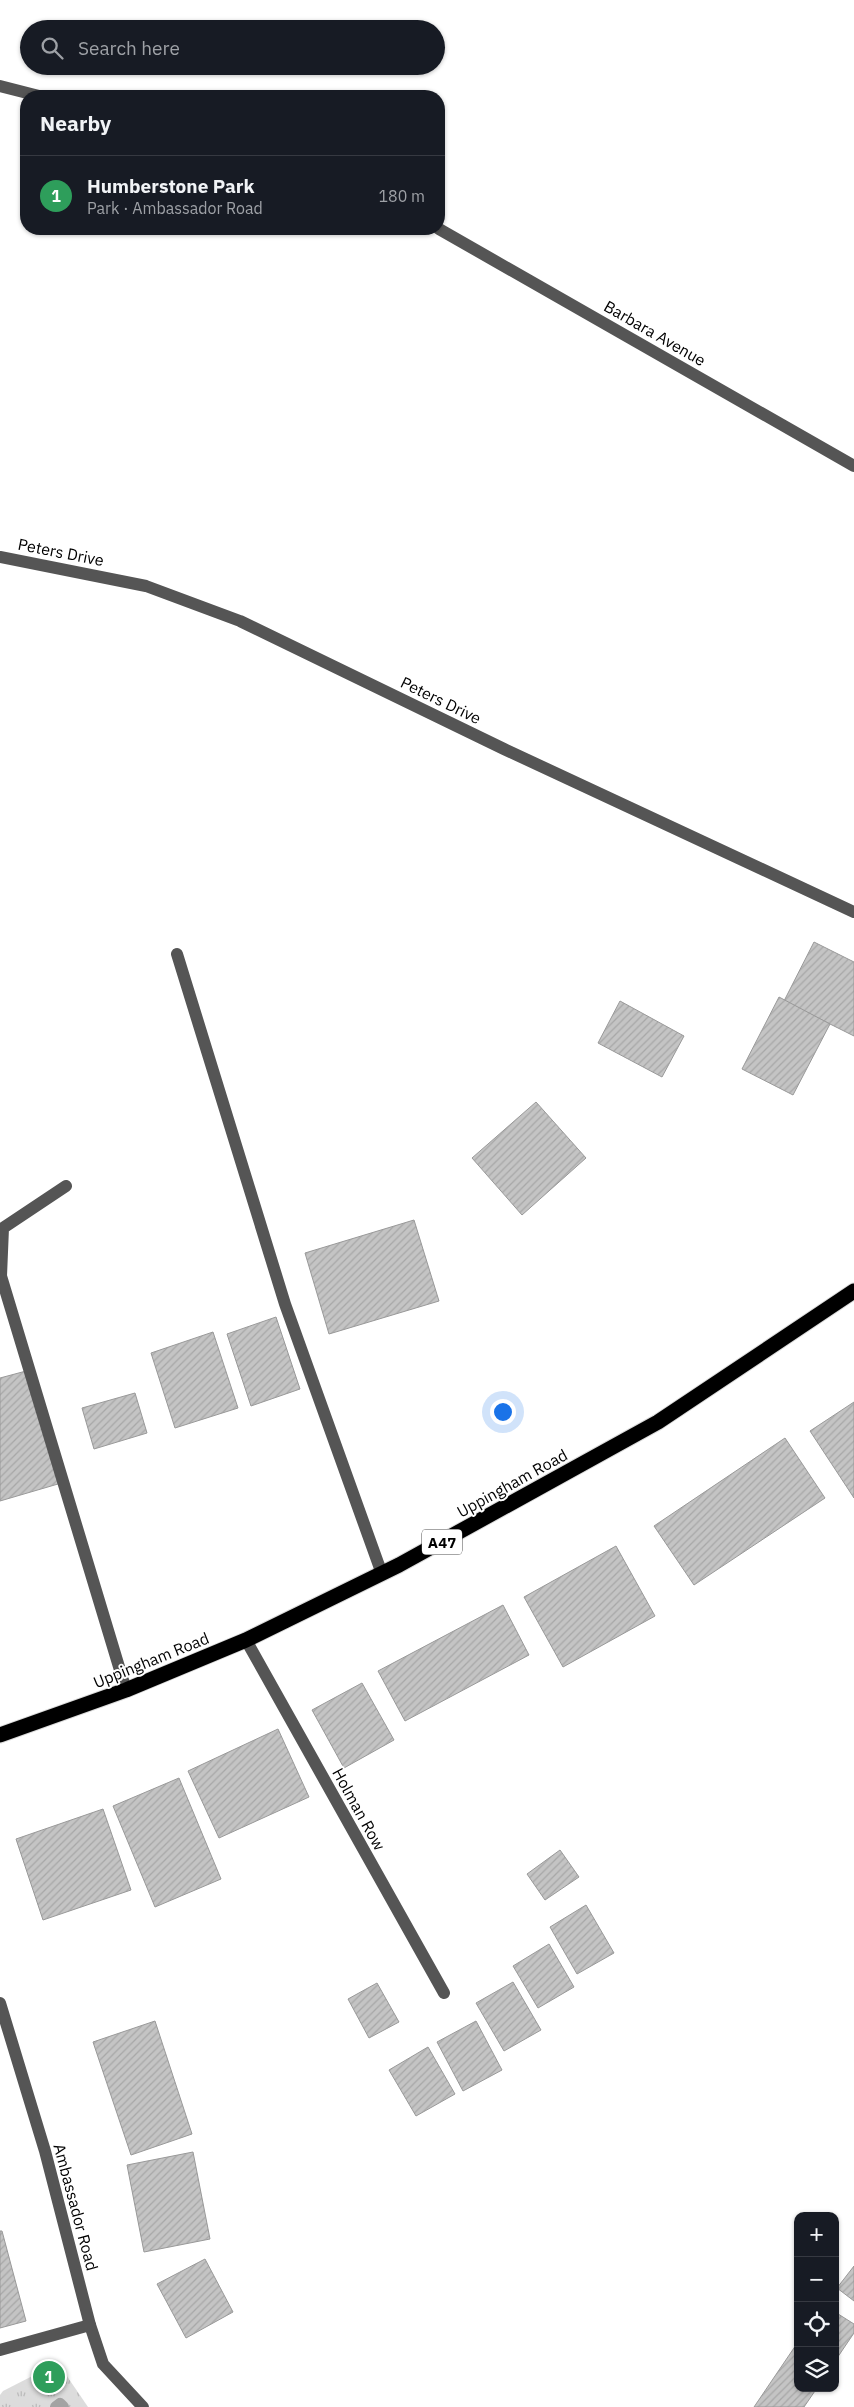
<!DOCTYPE html>
<meta charset="utf-8">
<style>
:root{--surface:#171b24;--page:#20242c;--text:#f1f3f6;--muted:#9ea1a6;--line:#363941;--accent:#0b8043}
body{margin:0;font-family:"IBM Plex Sans",sans-serif;background:var(--page);color:var(--text)}
.controls{position:absolute;right:15px;bottom:15px;display:grid;overflow:hidden;border-radius:10px;box-shadow:0 1px 4px #0004}
.controls button{width:45px;height:45px;display:grid;place-items:center;padding:0;border:0;border-bottom:1px solid var(--line);background:var(--surface);color:var(--text);font:25px sans-serif}
.you{position:absolute;left:502px;top:1411px;width:18px;height:18px;margin:-12px;border:4px solid #fff;border-radius:50%;background:#1a73e8;box-shadow:0 0 0 8px #1a73e833}
.badge{display:grid;place-items:center;width:32px;height:32px;border-radius:50%;background:var(--accent);color:#fff;font-size:16px;font-weight:700}
.pin{position:absolute;translate:-50% -50%;border:2px solid #fff;box-shadow:0 1px 5px #0006}
.list{margin:0;padding:0;list-style:none}
h2{display:flex;justify-content:space-between;align-items:center;height:65px;margin:0;padding:0 20px;font-size:21px}
h2 small{font-size:16px;font-weight:400;color:var(--muted)}
.list li{display:grid;grid-template-columns:32px 1fr auto;gap:15px;align-items:center;box-sizing:border-box;height:80px;padding:0 20px;border-top:1px solid var(--line)}
.list b{display:block;font-size:19px;white-space:nowrap}
.list p{margin:0;font-size:16px;white-space:nowrap;color:var(--muted)}
.list em{font-size:16px;font-style:normal;color:var(--muted)}
.icon{flex:none;width:28px;height:28px;fill:none;stroke:currentColor;stroke-width:2;stroke-linecap:round;stroke-linejoin:round}
.map{position:relative;flex:none;width:854px;height:2407px;overflow:hidden}
.search{position:absolute;background:var(--surface);box-shadow:0 1px 4px #0004;left:20px;top:20px;width:425px;height:55px;display:flex;align-items:center;gap:12px;box-sizing:border-box;padding:0 18px;border-radius:28px;color:var(--muted);font-size:19px}
.panel{position:absolute;background:var(--surface);box-shadow:0 1px 4px #0004;left:20px;top:90px;width:425px;height:145px;border-radius:20px}
.map>svg:first-child{display:block}
.grass{fill:url(#grass-tufts)}
.lines{fill:none;stroke-linecap:round;stroke-linejoin:round}
.stream{stroke:#a3a3a3;stroke-width:12}
.building{fill:url(#building-hatch);stroke:#999}
.highway-casing{stroke:#dbdbdb;stroke-width:17}
.minor{stroke:#555;stroke-width:12}
.highway{stroke:#000;stroke-width:15}
.labels{text-anchor:middle;dominant-baseline:central;stroke-width:4;stroke-linejoin:round;paint-order:stroke}
.shield{fill:#fff;stroke:#4c4c4c;stroke-width:1}
.shield-label{font-size:15px;font-weight:bold;fill:#000}
.street-label{font-size:16px;fill:#000;stroke:#fff}
</style>
<div class="map">
<svg width="854" height="2407" viewBox="0 0 854 2407">
<defs>
<pattern id="grass-tufts" width="24" height="20" patternUnits="userSpaceOnUse" patternTransform="scale(1.25)"><rect width="24" height="20" fill="#dcdcdc"/><path d="M3 7l-1-3M5 7V3M7 7l1-3M15 17l-1-3M17 17v-4M19 17l1-3" fill="none" stroke="#bbb"/></pattern>
<pattern id="building-hatch" width="6" height="6" patternUnits="userSpaceOnUse" patternTransform="scale(1.25)"><rect width="6" height="6" fill="#c4c4c4"/><path d="M-1 1l2-2M0 6l6-6M5 7l2-2" fill="none" stroke="#a7a7a7"/></pattern>
</defs>
<rect width="100%" height="100%" fill="#fff"/>
<path class="grass" d="M58 2363 88 2407H0V2395L3 2391Z"/>
<g class="lines">
<path class="stream" d="M56 2407 60 2404 63 2407"/>
</g>
<g class="building">
<path d="M814 942 854 962V1036L784 1001Z"/>
<path d="M779 997 830 1024 793 1095 742 1069Z"/>
<path d="M620 1001 684 1036 662 1077 598 1043Z"/>
<path d="M536 1102 586 1158 522 1215 472 1158Z"/>
<path d="M414 1220 439 1301 329 1334 305 1253Z"/>
<path d="M276 1317 300 1389 251 1406 227 1334Z"/>
<path d="M213 1332 238 1408 175 1428 151 1353Z"/>
<path d="M26 1371 58 1484 0 1501V1378Z"/>
<path d="M135 1393 147 1433 94 1449 82 1408Z"/>
<path d="M854 1402V1498L810 1431Z"/>
<path d="M785 1438 825 1498 694 1585 654 1526Z"/>
<path d="M616 1546 655 1616 563 1667 524 1597Z"/>
<path d="M503 1605 529 1655 405 1721 378 1671Z"/>
<path d="M362 1683 394 1740 344 1768 312 1710Z"/>
<path d="M278 1729 309 1797 219 1838 188 1771Z"/>
<path d="M179 1778 221 1879 155 1907 113 1806Z"/>
<path d="M103 1809 131 1890 43 1920 16 1839Z"/>
<path d="M560 1850 579 1877 545 1900 527 1874Z"/>
<path d="M586 1905 614 1953 577 1974 550 1927Z"/>
<path d="M549 1944 574 1987 538 2008 513 1966Z"/>
<path d="M513 1982 541 2030 504 2051 476 2003Z"/>
<path d="M377 1983 399 2022 369 2038 348 1999Z"/>
<path d="M155 2021 192 2134 131 2155 93 2042Z"/>
<path d="M476 2021 502 2070 463 2091 437 2042Z"/>
<path d="M428 2047 455 2094 416 2116 389 2070Z"/>
<path d="M193 2152 210 2239 144 2252 127 2165Z"/>
<path d="M0 2231H2L26 2321 0 2328Z"/>
<path d="M205 2259 233 2312 186 2338 157 2284Z"/>
<path d="M854 2266V2301L837 2288Z"/>
<path d="M835 2312 854 2324V2333L835 2361Z"/>
<path d="M798 2342V2388H817L804 2407H754Z"/>
</g>
<g class="lines">
<defs>
<path id="highway" d="M0 1735 126 1690 246 1640 399 1565 658 1422 854 1291"/>
</defs>
<use href="#highway" class="highway-casing"/>
<g class="minor">
<path d="M0 86 39 96"/>
<path d="M439 229 854 466"/>
<path d="M0 557 146 586 240 621 504 749 854 912"/>
<path d="M177 954 285 1304 382 1574"/>
<path d="M66 1186 3 1228 1 1276 126 1690"/>
<path d="M246 1640 444 1993"/>
<path d="M0 2003 45 2151 90 2325 103 2364 143 2407"/>
<path d="M0 2350 90 2325"/>
</g>
<use href="#highway" class="highway"/>
</g>
<g class="labels">
<rect class="shield" x="422" y="1529.5" width="40" height="25" rx="4"/>
<g class="shield-label">
<text x="442" y="1542">A47</text>
</g>
<g class="street-label">
<text transform="translate(655 333) rotate(30)">Barbara Avenue</text>
<text transform="translate(61 552) rotate(11)">Peters Drive</text>
<text transform="translate(441 700) rotate(26)">Peters Drive</text>
<text transform="translate(512 1483) rotate(-29)">Uppingham Road</text>
<text transform="translate(151 1660) rotate(-22)">Uppingham Road</text>
<text transform="translate(359 1809) rotate(61)">Holman Row</text>
<text transform="translate(76 2207) rotate(75)">Ambassador Road</text>
</g>
</g>
</svg>
<div class="controls">
<button>+</button>
<button>−</button>
<button><svg class="icon" aria-label="locate" viewBox="0 0 24 24"><circle cx="12" cy="12" r="6"/><path d="M12 2v4M12 18v4M2 12h4M18 12h4"/></svg></button>
<button><svg class="icon" aria-label="layers" viewBox="0 0 24 24"><path d="M12 4l9 5-9 5-9-5zM3 14l9 5 9-5"/></svg></button>
</div>
<div class="you"></div>
<div class="pin badge" style="left:49px;top:2377px;background:#2e9e5b">1</div>
<div class="search"><svg class="icon" aria-label="search" viewBox="0 0 24 24"><circle cx="10" cy="10" r="6"/><path d="M15 15l6 6"/></svg>Search here</div>
<section class="panel">
<h2>Nearby<small></small></h2>
<ul class="list">
<li><span class="badge" style="background:#2e9e5b">1</span><div><b>Humberstone Park</b><p>Park · Ambassador Road</p></div><em>180 m</em></li>
</ul>
</section>
</div>
